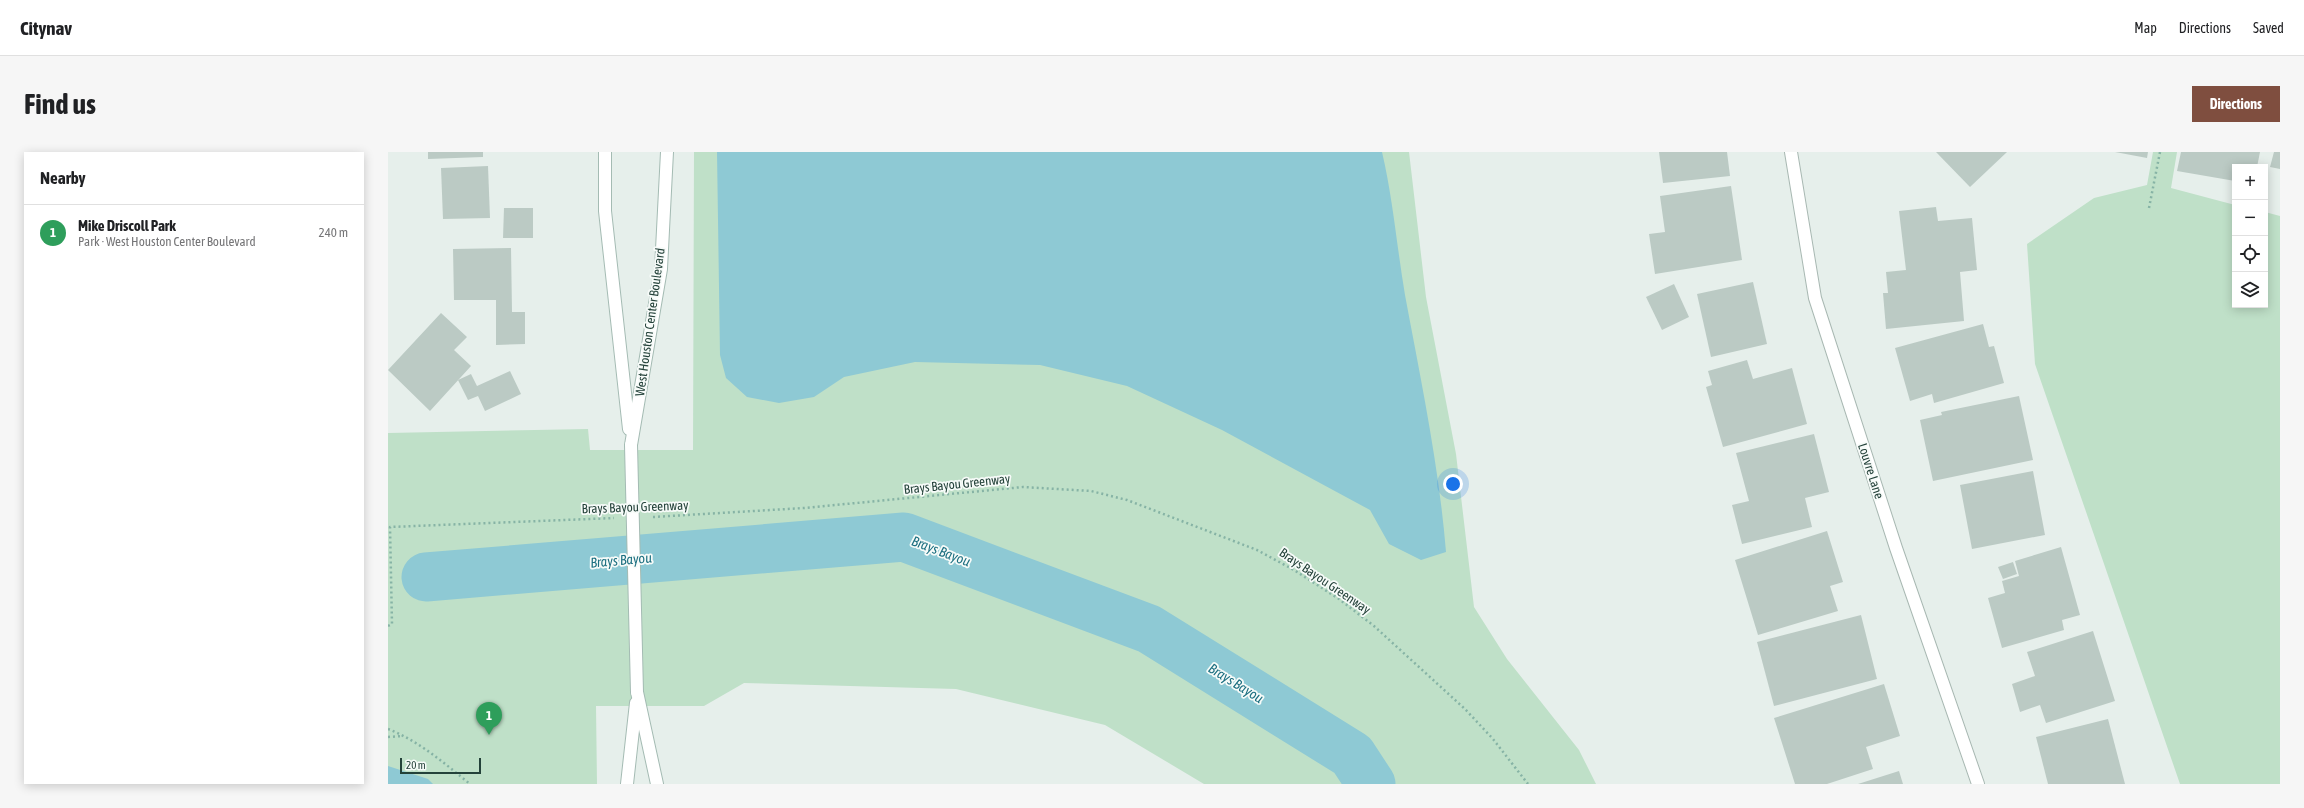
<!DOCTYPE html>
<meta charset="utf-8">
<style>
:root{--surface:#fff;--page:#f6f6f6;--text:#202124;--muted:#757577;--line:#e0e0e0;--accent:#7f4e3f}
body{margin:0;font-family:"Asap Condensed",sans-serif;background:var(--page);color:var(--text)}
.controls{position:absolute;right:12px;top:12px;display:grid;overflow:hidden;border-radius:0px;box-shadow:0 2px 10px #0003}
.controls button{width:36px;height:36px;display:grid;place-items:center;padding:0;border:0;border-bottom:1px solid var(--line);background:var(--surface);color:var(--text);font:20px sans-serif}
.scale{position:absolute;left:12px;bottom:10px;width:81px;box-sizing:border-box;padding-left:4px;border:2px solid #24423a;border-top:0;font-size:11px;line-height:14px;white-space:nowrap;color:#24423a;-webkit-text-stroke:3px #f7fbf9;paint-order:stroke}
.you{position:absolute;left:1065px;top:332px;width:14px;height:14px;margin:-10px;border:3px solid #fff;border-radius:50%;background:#1a73e8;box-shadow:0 0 0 6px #1a73e833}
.badge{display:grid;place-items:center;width:26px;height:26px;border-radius:50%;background:var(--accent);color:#fff;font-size:13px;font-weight:700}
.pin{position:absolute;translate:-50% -33px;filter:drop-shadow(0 1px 2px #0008)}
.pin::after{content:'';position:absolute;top:21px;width:14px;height:12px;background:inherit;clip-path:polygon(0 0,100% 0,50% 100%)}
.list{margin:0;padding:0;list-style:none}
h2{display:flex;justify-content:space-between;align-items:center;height:52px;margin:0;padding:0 16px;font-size:17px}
h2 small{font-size:13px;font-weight:400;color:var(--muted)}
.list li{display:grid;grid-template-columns:26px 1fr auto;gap:12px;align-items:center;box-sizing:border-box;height:56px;padding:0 16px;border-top:1px solid var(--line)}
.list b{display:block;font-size:15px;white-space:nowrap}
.list p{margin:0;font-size:13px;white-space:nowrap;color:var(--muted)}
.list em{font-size:13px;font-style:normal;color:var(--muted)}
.icon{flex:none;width:22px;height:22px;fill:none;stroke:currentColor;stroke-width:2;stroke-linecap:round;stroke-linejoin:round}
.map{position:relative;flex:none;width:1892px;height:632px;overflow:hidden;border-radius:0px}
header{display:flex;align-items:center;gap:24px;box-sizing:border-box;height:56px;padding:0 20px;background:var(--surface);border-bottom:1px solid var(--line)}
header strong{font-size:19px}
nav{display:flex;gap:22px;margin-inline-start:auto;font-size:14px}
.intro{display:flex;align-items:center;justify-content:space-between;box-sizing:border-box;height:96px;padding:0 24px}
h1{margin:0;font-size:28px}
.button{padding:10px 18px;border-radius:0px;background:var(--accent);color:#fff;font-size:14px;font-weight:700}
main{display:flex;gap:24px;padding:0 24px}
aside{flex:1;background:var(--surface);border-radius:0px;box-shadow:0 2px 10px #0003}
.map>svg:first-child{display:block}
.green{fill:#bfe0c8}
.water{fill:#8ec9d4}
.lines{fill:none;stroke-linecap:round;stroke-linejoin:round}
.river{stroke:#8ec9d4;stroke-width:49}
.building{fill:#bbcac4}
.minor-casing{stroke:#a8b8b2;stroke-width:14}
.secondary-casing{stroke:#a4bbb3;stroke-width:14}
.path{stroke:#86b3a5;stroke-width:2.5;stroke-dasharray:2 3;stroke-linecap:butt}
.minor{stroke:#fff;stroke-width:12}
.secondary{stroke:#fff;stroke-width:12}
.secondary-bridge-casing{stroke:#a4bbb3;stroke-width:14;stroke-linecap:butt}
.secondary-bridge{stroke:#fff;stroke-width:12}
.labels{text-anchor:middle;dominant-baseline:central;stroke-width:3.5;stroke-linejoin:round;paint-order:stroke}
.street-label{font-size:13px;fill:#24423a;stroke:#f7fbf9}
.water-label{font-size:14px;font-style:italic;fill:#1c6f80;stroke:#f7fbf9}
</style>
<header>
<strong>Citynav</strong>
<nav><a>Map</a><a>Directions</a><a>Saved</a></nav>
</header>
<div class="intro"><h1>Find us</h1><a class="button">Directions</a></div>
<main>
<aside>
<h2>Nearby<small></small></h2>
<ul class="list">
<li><span class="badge" style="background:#2e9e5b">1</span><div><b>Mike Driscoll Park</b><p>Park · West Houston Center Boulevard</p></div><em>240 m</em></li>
</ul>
</aside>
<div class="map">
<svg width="1892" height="632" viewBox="0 0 1892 632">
<rect width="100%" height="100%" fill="#e6efeb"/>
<g class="green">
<path d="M306 0H1021L1038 145 1068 302 1086 455 1119 507 1191 598 1208 632H816L717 573 568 537 356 531 316 554H208L209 632H0V281L200 277 202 298H305Z"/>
<path d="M1765 0H1789L1783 36 1847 53V153H1877V60L1892 64V632H1792L1647 212 1639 92 1706 46 1759 33Z"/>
</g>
<g class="water">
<path d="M329 0H994C1005 47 1009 96 1017 143 1033 229 1051 314 1058 400L1033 408 1001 392 982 358 834 278 739 234 652 213 527 210 456 225 426 245 391 251 359 245 338 226 332 203Z"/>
<path d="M0 614 40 627 45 632H0Z"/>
</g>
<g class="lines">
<path class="river" d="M38 425 516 385 761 477 964 603 983 632"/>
</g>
<g class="building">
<path d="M40 0H95V5L40 7Z"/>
<path d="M1271 0H1339L1342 24 1275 31Z"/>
<path d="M1548 0H1619L1582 35Z"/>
<path d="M1727 0H1760L1759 6Z"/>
<path d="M1793 0H1872L1869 15H1847V29L1789 19Z"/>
<path d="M1886 0H1892V17L1882 15Z"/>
<path d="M100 14 102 66 55 67 53 16Z"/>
<path d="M1343 34 1354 108 1267 122 1261 82 1277 80 1272 44Z"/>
<path d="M1548 55 1550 69 1584 66 1589 118 1572 120 1576 169 1498 177 1495 141H1500L1498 120 1518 118 1511 59Z"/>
<path d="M116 56H145V86H115Z"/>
<path d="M123 96 124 160H137V192L108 193V148H66L65 97Z"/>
<path d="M1365 130 1379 192 1323 205 1309 142Z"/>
<path d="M1286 132 1301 165 1274 178 1258 145Z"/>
<path d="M53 161 79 185 66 198 83 214 42 259 0 218Z"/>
<path d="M1595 172 1601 195 1606 194 1616 231 1546 251 1544 242 1522 249 1507 196Z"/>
<path d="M1359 208 1365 227 1404 216 1419 272 1335 295 1318 235 1324 233 1320 219Z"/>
<path d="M122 219 133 242 97 259 90 244 80 248 70 228 83 222 89 234Z"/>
<path d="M1631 244 1645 308 1545 329 1532 268 1554 263 1553 260Z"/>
<path d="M1426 282 1441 340 1417 346 1424 375 1354 392 1344 353 1361 349 1348 301Z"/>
<path d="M1645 319 1657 383 1584 397 1572 333Z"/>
<path d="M1439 379 1455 430 1442 434 1450 459 1370 483 1347 408Z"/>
<path d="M1673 395 1692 463 1674 468 1676 478 1614 496 1600 446 1617 441 1614 429 1631 424 1627 409Z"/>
<path d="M1625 410 1629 422 1615 427 1610 415Z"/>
<path d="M1473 463 1489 527 1386 554 1369 490Z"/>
<path d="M1705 479 1727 549 1658 571 1652 553 1632 560 1624 532 1647 524 1639 500Z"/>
<path d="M1496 532 1512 584 1478 595 1485 617 1439 632H1407L1386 566Z"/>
<path d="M1720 567 1737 632H1660L1648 585Z"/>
<path d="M1511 619 1515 632H1470Z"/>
</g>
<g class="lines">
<defs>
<path id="minor" d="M1403 0 1427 146 1508 396 1590 632"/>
<g id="secondary">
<path d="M217 0V59L241 277"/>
<path d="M243 293 273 117 279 0"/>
<path d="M249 540 269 632"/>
<path d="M239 632 248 551"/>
</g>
</defs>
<use href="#minor" class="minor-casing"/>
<use href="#secondary" class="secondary-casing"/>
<g class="path">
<path d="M1761 56 1772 0"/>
<path d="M265 365 416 356 635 335 703 339 739 348 869 398 906 418 951 447 986 474 1077 557 1105 587 1140 632"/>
<path d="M0 474 4 472 2 375 226 366"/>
<path d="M0 577C31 589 56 611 82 632"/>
<path d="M0 585 15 584"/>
</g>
<use href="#minor" class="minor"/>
<use href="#secondary" class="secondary"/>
<defs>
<path id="secondary-bridge" d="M243 293 249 540"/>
</defs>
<use href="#secondary-bridge" class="secondary-bridge-casing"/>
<use href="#secondary-bridge" class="secondary-bridge"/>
</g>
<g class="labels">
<g class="street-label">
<text transform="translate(262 170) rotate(-82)">West Houston Center Boulevard</text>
<text transform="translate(1483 319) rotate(72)">Louvre Lane</text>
<text transform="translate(569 332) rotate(-6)">Brays Bayou Greenway</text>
<text transform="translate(247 355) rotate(-2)">Brays Bayou Greenway</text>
<text transform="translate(937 429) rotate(34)">Brays Bayou Greenway</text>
</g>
<g class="water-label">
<text transform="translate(553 399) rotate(21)">Brays Bayou</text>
<text transform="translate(233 408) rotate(-5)">Brays Bayou</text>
<text transform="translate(848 531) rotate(32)">Brays Bayou</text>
</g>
</g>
</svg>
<div class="controls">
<button>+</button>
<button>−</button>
<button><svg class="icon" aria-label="locate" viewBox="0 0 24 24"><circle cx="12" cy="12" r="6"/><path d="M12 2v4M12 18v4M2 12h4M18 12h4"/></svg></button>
<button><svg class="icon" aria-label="layers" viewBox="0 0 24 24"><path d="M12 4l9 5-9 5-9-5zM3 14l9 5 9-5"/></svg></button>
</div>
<div class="scale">20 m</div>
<div class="you"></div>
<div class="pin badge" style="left:101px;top:583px;background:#2e9e5b">1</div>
</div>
</main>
